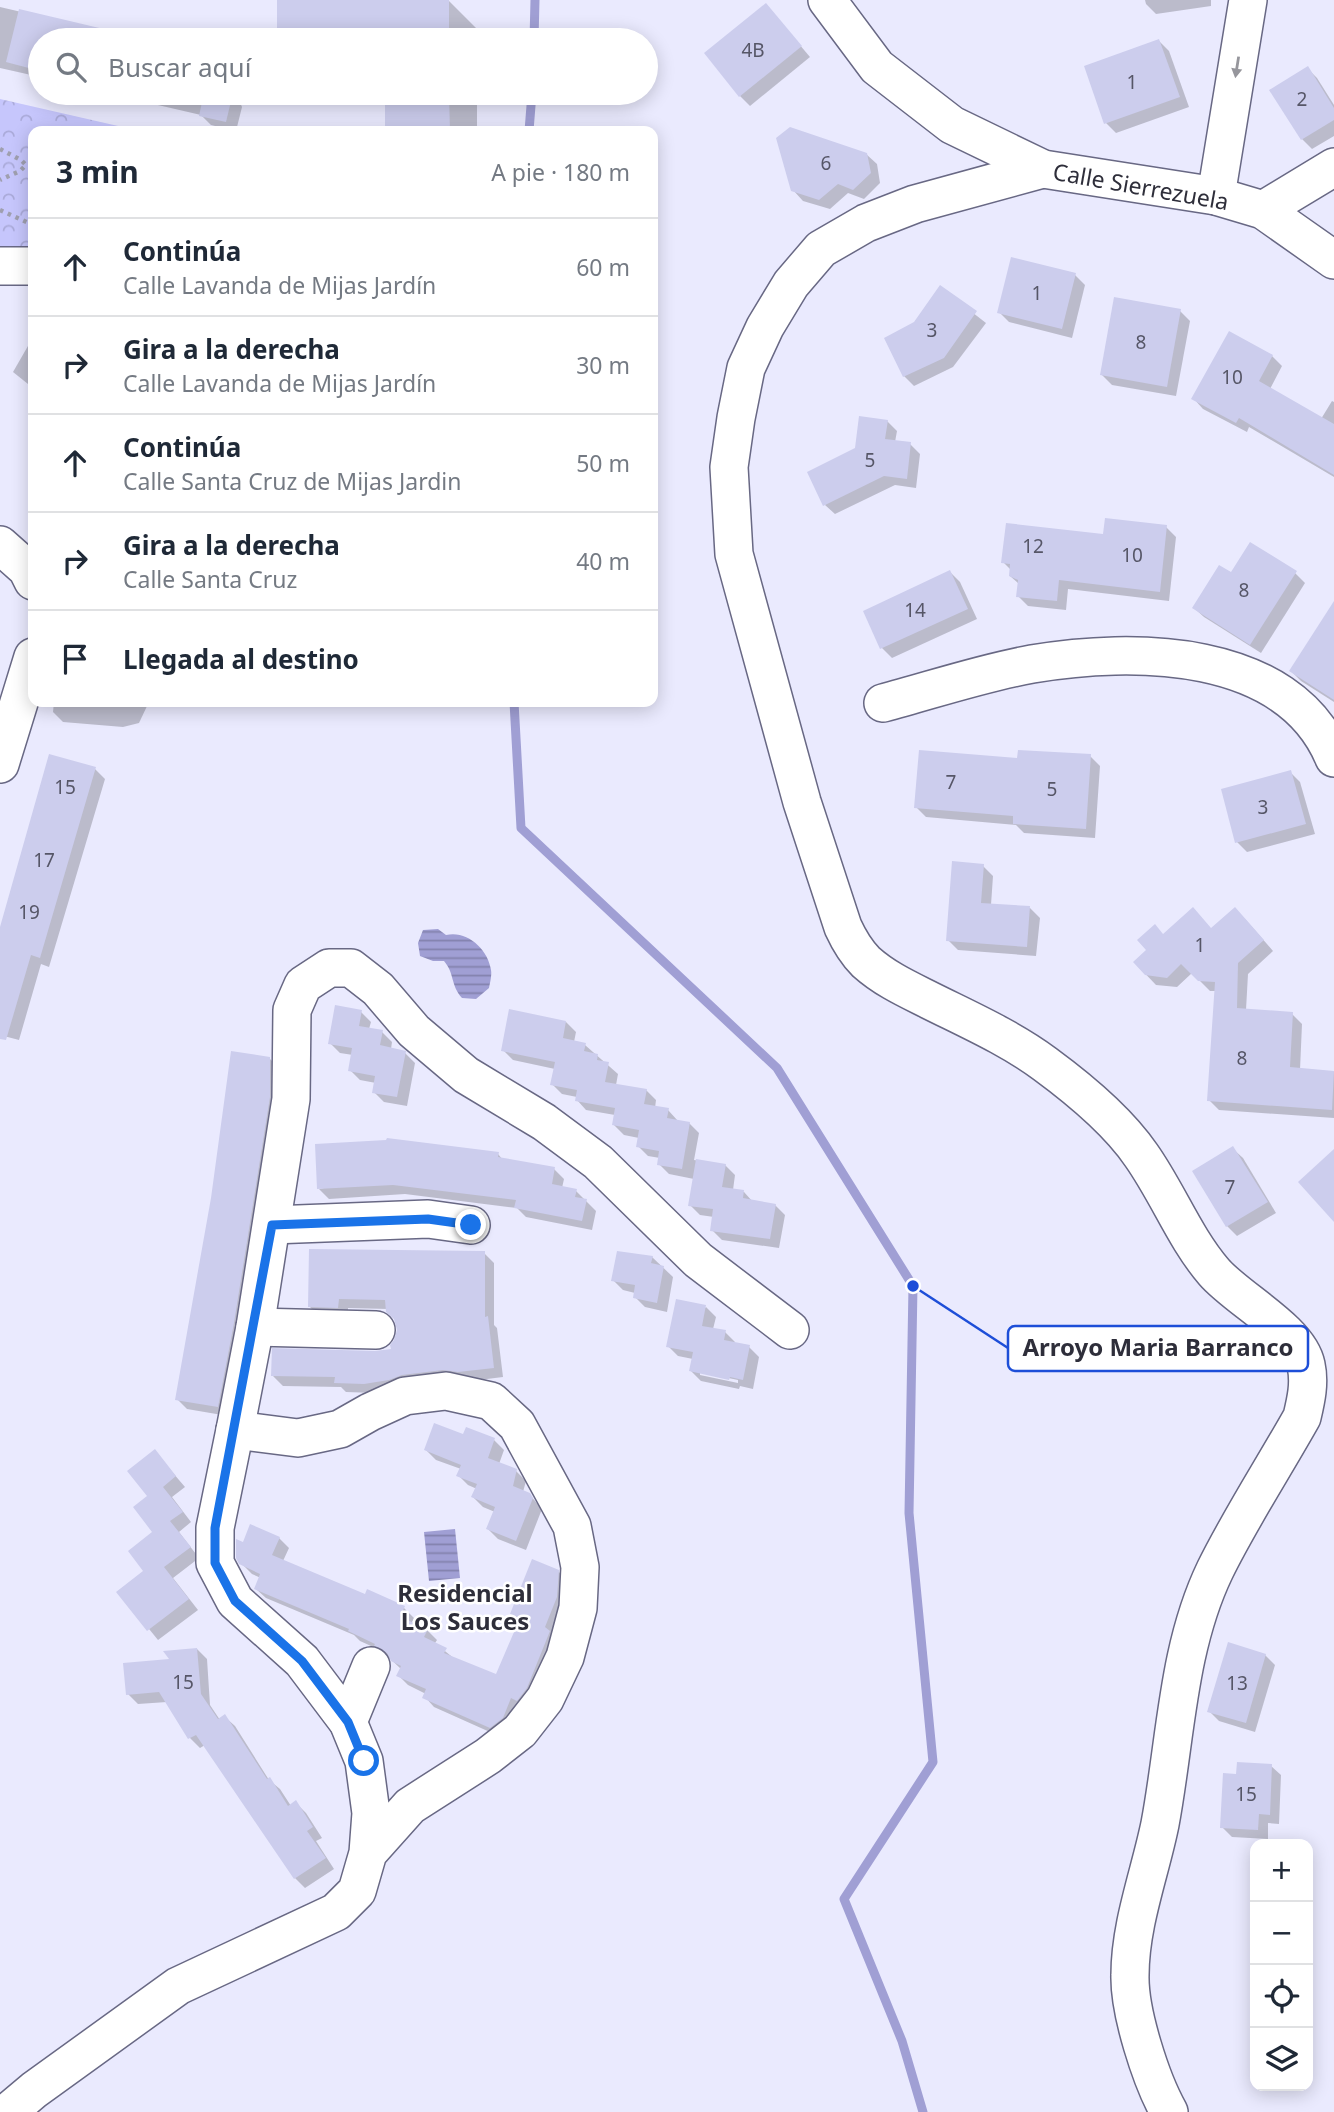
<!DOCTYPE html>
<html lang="es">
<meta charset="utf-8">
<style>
:root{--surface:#fff;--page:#f2f2f3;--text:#1f2937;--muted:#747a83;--line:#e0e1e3}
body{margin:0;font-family:"Noto Sans",sans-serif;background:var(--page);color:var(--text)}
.controls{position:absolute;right:21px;bottom:21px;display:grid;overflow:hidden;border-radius:14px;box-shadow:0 4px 18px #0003}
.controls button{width:63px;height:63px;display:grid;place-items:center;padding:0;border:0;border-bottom:2px solid var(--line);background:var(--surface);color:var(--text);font:35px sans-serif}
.stop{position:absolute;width:21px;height:21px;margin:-16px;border:5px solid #1a73e8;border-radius:50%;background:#fff}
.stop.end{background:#1a73e8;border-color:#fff;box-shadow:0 2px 7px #0008}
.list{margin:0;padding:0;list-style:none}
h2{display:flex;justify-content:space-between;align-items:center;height:91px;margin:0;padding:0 28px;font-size:30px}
h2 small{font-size:23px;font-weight:400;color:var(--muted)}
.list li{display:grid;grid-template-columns:46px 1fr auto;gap:21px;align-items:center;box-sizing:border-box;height:98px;padding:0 28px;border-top:2px solid var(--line)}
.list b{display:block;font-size:26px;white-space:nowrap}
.list p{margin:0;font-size:23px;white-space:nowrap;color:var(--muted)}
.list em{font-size:23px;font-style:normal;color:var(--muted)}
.icon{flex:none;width:38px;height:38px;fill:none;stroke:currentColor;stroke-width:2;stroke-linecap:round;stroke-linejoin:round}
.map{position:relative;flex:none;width:1334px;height:2112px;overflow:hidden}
.search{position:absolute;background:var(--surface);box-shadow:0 4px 18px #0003;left:28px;top:28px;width:630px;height:77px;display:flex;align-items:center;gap:18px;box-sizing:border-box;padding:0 24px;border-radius:38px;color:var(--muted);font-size:26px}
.panel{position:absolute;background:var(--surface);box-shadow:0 4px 18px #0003;left:28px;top:126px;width:630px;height:581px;border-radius:14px}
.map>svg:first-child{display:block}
.forest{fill:url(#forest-crowns)}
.water{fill:url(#water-rules)}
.shadow{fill:#0003;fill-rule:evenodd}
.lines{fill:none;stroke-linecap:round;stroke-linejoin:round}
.stream{stroke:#a09fd4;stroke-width:9}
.building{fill:#cccded}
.minor-casing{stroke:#686884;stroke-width:40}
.path{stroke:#9f9faf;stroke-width:4.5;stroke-dasharray:3.5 5;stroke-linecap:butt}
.minor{stroke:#fff;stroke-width:37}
.oneway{fill:#96969c}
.route{stroke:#1a73e8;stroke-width:9}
.labels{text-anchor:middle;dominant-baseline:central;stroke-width:5;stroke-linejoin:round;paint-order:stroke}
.number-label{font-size:19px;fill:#565667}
.street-label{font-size:23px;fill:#2e2e3a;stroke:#fff}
.neighbourhood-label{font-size:24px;font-weight:bold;fill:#2e2e3a;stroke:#fff}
.leader{fill:none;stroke:#1d4ed8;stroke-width:2.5}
.callout-dot{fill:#1d4ed8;stroke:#fff;stroke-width:2.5}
.callout{fill:#fff;stroke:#1d4ed8;stroke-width:2.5}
.callout-label{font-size:24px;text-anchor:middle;font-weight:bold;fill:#2e2e3a}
</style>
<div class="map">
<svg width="1334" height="2112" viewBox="0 0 1334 2112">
<defs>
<pattern id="forest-crowns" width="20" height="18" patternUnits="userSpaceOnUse" patternTransform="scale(1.75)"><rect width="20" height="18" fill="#c6c6fc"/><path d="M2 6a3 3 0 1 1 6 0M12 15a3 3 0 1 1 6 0" fill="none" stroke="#aaaad9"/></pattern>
<pattern id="water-rules" width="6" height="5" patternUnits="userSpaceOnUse" patternTransform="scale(1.75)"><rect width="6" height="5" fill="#a09fd4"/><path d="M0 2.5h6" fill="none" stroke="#8382ad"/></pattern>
</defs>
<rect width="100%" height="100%" fill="#eaeafe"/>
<path class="forest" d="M0 99 140 131H33V253L0 252Z"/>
<g class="water">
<path d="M438 929 446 935C467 930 488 949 491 970 492 975 490 983 489 988L476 999 462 998C450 984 455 974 444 961H433L420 956 418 943 423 930Z"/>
<path d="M455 1529 460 1578 429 1581 424 1532Z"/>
</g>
<g class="shadow">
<path d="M279 0H448L477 29V40H279Z"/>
<path d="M1145 0H1211V6L1156 14 1146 4Z"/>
<path d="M766 5 810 57 750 106 740 96Z"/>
<path d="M0 7 142 40H40V77L0 68Z"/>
<path d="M1159 41 1169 51 1189 107 1116 133 1106 123Z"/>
<path d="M1307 68 1317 78 1334 105V136L1312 149 1302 139 1272 91Z"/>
<path d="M106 93H236L242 107 236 131 211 125 201 115Z"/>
<path d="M300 93H477V131H387V100H308Z"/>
<path d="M866 154 877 164 880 183 864 199 848 193 830 209 803 201 793 190Z"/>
<path d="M1075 275 1085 285 1072 338 1009 322 999 312Z"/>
<path d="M941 288 986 323 953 367 914 386 904 376Z"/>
<path d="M1180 311 1190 321 1176 396 1112 385 1102 375Z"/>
<path d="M32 339 33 340V388L13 372Z"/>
<path d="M1272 356 1282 366 1270 389 1321 419 1332 401 1334 402V477L1249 427 1247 432 1203 409 1194 399Z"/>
<path d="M887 421 897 431 895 442 910 444 920 454 916 488 895 485 835 514 825 505 857 449Z"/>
<path d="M1166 527 1176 537 1169 601 1068 589 1066 610 1028 606 1018 596 1019 584 1010 576 1011 570 1003 562 1105 536Z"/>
<path d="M950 572 960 582 977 619 892 658 882 648 865 612Z"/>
<path d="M1295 573 1305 583 1261 653 1204 617 1194 608 1232 574Z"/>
<path d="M1334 613V702L1301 681 1291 671Z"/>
<path d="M54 702H147L148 704 139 723 123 727 63 722 53 712Z"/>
<path d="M1090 756 1100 766 1095 838 1024 833 1016 825 926 817 916 807 1019 760Z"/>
<path d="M95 769 105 779 49 967 41 964 19 1040 0 1035V932Z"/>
<path d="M1290 772 1300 782 1315 834 1247 852 1237 842Z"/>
<path d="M983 866 993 876 991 905 1030 908 1040 918 1036 956 958 950 948 940Z"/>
<path d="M1245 919 1273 951 1248 974 1246 1010 1292 1014 1302 1024 1300 1070 1334 1072V1118L1219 1110 1209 1100 1216 991H1210L1192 973 1177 987 1156 985 1135 963 1164 936 1212 930Z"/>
<path d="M361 1012 371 1022 369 1029 382 1032 392 1042 391 1049 405 1053 415 1063 407 1106 384 1102 374 1092 376 1083 360 1080 350 1070 353 1055 340 1053 330 1043Z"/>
<path d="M566 1022 576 1032 574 1042 585 1045 618 1074 616 1085 646 1090 656 1100 655 1108 668 1110 678 1121 689 1123 699 1133 694 1160 725 1165 735 1175 733 1190 744 1192 753 1202 775 1205 785 1215 779 1248 722 1240 712 1230 714 1217 700 1215 690 1205 694 1179 669 1174 659 1164 660 1158 648 1156 638 1146 639 1138 624 1135 614 1125 615 1115 586 1110 577 1100V1097L562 1094 552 1084 555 1069 513 1060 503 1050Z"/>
<path d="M270 1059 280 1069 228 1416 187 1409 177 1399 212 1198Z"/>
<path d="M1233 1149 1243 1158 1276 1213 1237 1236 1227 1226Z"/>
<path d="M498 1154 503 1160 554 1169 564 1179 562 1188 576 1191 596 1211 592 1230 526 1217 517 1208 405 1194 329 1199 319 1189Z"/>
<path d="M484 1253 494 1263V1325L497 1328 503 1377 375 1393 346 1392 341 1387 283 1386 273 1376 393 1350 399 1330 396 1319 388 1309 348 1308V1317H320L310 1307Z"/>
<path d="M652 1257 673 1277 667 1312 645 1307 635 1297V1293L623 1290 613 1280Z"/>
<path d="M706 1307 716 1317 713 1329 725 1332 735 1342 734 1344 749 1347 759 1357 753 1389 740 1386 739 1389 701 1381 691 1371 693 1359 678 1356 668 1346ZM700 1372 738 1380V1383L700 1375Z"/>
<path d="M467 1429 494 1440 504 1450 499 1464 516 1471 526 1481 523 1492 529 1494 542 1509 526 1550 498 1539 488 1529 495 1512 483 1507 473 1497 477 1489 468 1485 458 1475 461 1469 436 1460 426 1450 464 1437Z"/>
<path d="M155 1452 185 1487 172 1497 191 1522 179 1532 199 1558 173 1578 198 1610 158 1640 119 1592 146 1571 155 1532 149 1497Z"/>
<path d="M279 1538 289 1548 283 1561 366 1596 404 1608 414 1618 411 1624 427 1630 437 1640 435 1643 456 1660 497 1677 520 1621 512 1613 558 1571 568 1582 559 1642 501 1737 434 1707 425 1697 426 1694 408 1685 399 1676 401 1669 382 1651 360 1641 354 1635 266 1598 256 1589 261 1578 252 1574 241 1563 244 1545Z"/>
<path d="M197 1649 207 1659 210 1705 220 1720 225 1717 235 1726 269 1780 280 1789 291 1806 296 1803 306 1813 322 1838 316 1841 334 1869 305 1888 295 1878 205 1745 200 1748 190 1738 167 1702 138 1704 128 1694 172 1660Z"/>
<path d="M1265 1655 1275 1665 1255 1732 1219 1721 1209 1711Z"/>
<path d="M1271 1766 1281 1775 1279 1824 1268 1823V1839L1232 1837 1222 1827 1238 1776Z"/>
</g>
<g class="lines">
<g class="stream">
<path d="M534 40 535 0"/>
<path d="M529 131 532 93"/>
<path d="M514 702 521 828 777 1068 913 1286 909 1513 933 1762 844 1899 902 2041 923 2112"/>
</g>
</g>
<g class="building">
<rect x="277" y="0" width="172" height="40"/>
<path d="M766 3 802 46 739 97 704 53Z"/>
<path d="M19 9 112 31 111 40H40V71L6 62Z"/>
<path d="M1159 39 1180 97 1104 124 1084 66Z"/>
<path d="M1308 66 1334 108V120L1301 140 1269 90Z"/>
<path d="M204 93H233L226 122 199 116Z"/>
<path d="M385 93H449L450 131H385Z"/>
<path d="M790 127 867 153 871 173 853 190 838 184 819 200 791 191 776 138Z"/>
<path d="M1011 257 1076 273 1062 329 997 313Z"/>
<path d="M940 285 977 311 944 358 903 377 884 338 914 322Z"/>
<path d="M1114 297 1181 309 1167 387 1100 375Z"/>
<path d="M1229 331 1273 355 1259 381 1334 424V475L1239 418 1236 423 1191 399Z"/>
<path d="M859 416 888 420 885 439 911 442 907 479 884 476 823 506 807 472 855 448Z"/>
<path d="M1105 518 1167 525 1160 592 1059 580 1057 601 1016 597 1018 580 1009 576 1010 564 1001 563 1006 523 1103 534Z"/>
<path d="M1250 542 1297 571 1250 645 1192 608 1219 565 1231 572Z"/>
<path d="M950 570 968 609 880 649 863 611Z"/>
<path d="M1334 601V700L1289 671Z"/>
<path d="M919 750 1017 758 1018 750 1091 754 1086 829 1013 824V816L914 808Z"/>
<path d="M49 754 96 767 40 958 31 955 6 1040 0 1039V927Z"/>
<path d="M1291 770 1306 824 1235 843 1221 789Z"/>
<path d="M952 861 984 864 981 903 1030 906 1027 947 946 941Z"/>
<path d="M1193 907 1211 928 1235 907 1264 940 1238 963 1237 1008 1293 1012 1290 1067 1334 1071 1332 1110 1207 1101 1215 982 1198 981 1181 964 1167 978 1145 975 1133 962 1146 950 1137 940 1155 924 1163 934Z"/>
<path d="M335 1005 362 1010 359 1026 383 1030 380 1045 406 1051 397 1097 372 1093 375 1076 348 1071 352 1048 328 1044Z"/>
<path d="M509 1009 566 1021 563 1038 586 1043 584 1051 598 1054 597 1060 609 1062 605 1082 647 1089 644 1104 669 1108 667 1118 690 1122 682 1169 657 1165 659 1151 636 1147 639 1130 612 1125 615 1108 575 1101 577 1090 550 1085 555 1062 501 1051Z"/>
<path d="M231 1051 270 1057V1097L234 1323 218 1407 175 1400 211 1198Z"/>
<path d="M387 1138 499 1152 498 1157 555 1167 552 1184 577 1189 575 1197 587 1199 582 1221 514 1208 516 1200 393 1185 317 1189 315 1144 386 1140Z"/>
<path d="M1233 1146 1268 1202 1226 1227 1192 1171Z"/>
<path d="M1334 1149V1222L1298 1182Z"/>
<path d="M696 1159 726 1164 722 1187 744 1190 743 1198 776 1204 770 1239 710 1231 713 1209 688 1206Z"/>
<path d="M309 1249 485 1251V1317L488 1316 494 1368 458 1372 443 1370 402 1375 389 1380 364 1384 334 1383 335 1377 271 1376 272 1348 375 1351 391 1349 390 1345 394 1340 397 1330 394 1319 386 1312 385 1300 339 1299 338 1308 308 1307Z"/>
<path d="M617 1251 653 1256 651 1263 664 1266 657 1303 633 1298 635 1285 611 1281Z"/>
<path d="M676 1299 706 1305 702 1326 726 1330 724 1340 750 1345 743 1380 730 1377 729 1380 689 1371 693 1352 666 1347Z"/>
<path d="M434 1423 463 1434 466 1427 495 1438 488 1458 517 1469 513 1486 530 1493 533 1498 516 1541 486 1529 495 1507 471 1497 477 1484 456 1476 461 1465 424 1450Z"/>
<path d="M155 1449 176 1476 163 1487 183 1512 170 1521 191 1547 164 1567 189 1599 147 1631 116 1592 143 1571 128 1551 152 1532 133 1507 147 1496 127 1471Z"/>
<path d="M250 1524 280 1537 272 1555 365 1594 367 1589 405 1606 400 1617 428 1629 424 1637 447 1648 444 1653 496 1674 520 1618 510 1614 532 1559 559 1570 557 1597 545 1627 550 1631 527 1688 517 1701 511 1698 503 1718 490 1728 422 1698 426 1689 396 1676 401 1666 391 1661 387 1653 374 1646 375 1644 348 1631 349 1629 254 1589 260 1574 239 1564 236 1558V1539L243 1542Z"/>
<path d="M1228 1642 1266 1654 1246 1723 1207 1712Z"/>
<path d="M197 1648 201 1694 218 1719 225 1714 267 1779 270 1777 288 1806 296 1800 313 1827 307 1831 326 1858 294 1879 196 1735 188 1739 159 1692 126 1695 123 1663 169 1659 163 1651Z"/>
<path d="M1237 1762 1272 1764 1270 1815 1259 1814 1258 1830 1220 1828 1223 1773 1236 1774Z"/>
</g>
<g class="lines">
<defs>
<g id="minor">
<path d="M827 0 877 67 952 125 1043 169 1216 196 1263 210 1334 260"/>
<path d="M1043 169 915 204 866 223 821 249 791 284 765 327 746 368 736 418 729 467 734 554 802 802 843 927C849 940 856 952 866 962 885 979 907 989 929 1000 969 1020 1010 1038 1045 1064 1079 1089 1117 1120 1141 1155 1168 1193 1184 1237 1214 1272 1237 1299 1299 1330 1306 1365 1310 1383 1306 1400 1302 1417 1274 1467 1240 1519 1215 1570 1177 1649 1176 1739 1160 1824 1150 1873 1130 1924 1130 1975 1129 2012 1151 2080 1169 2112"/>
<path d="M1216 196 1248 0"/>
<path d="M1263 210 1334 167"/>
<path d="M0 266H33"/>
<path d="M0 545 27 569 33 581"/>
<path d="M883 703C932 690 982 673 1032 664 1132 647 1288 647 1334 758"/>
<path d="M0 764 33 657"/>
<path d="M272 1225 428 1219 471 1225"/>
<path d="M255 1327 376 1330"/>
<path d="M235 1430 255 1327 291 1099 292 1010 303 985 329 968H351L378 989 414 1031 466 1075 544 1122 598 1162 698 1260 790 1330"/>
<path d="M348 1722 371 1666"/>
<path d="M8 2112 34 2090 178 1986 336 1912 357 1891 368 1853 371 1813 364 1761 348 1722 302 1661 235 1601 215 1563V1528L235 1430 298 1438 340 1429 370 1412 405 1396 446 1391 491 1401 517 1425 572 1526 580 1567 578 1608 565 1657 545 1699 520 1731 488 1756 410 1806 368 1853"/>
</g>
</defs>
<use href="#minor" class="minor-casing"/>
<g class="path">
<path d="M0 149 21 160 26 165 20 171 0 180"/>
<path d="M0 210 33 225"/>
</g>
<use href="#minor" class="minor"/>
</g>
<defs><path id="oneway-solid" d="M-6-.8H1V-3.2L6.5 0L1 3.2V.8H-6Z" transform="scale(1.75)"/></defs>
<use class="oneway" href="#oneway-solid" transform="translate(1237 67) rotate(99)"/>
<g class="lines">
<path class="route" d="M364 1761 348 1722 302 1661 235 1601 215 1563V1528L272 1225 428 1219 471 1225"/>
</g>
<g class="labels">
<g class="number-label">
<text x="753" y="50">4B</text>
<text x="1132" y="82">1</text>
<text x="1302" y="99">2</text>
<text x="826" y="163">6</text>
<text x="1037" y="293">1</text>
<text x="932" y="330">3</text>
<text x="1141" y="342">8</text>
<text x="1232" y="377">10</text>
<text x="870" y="460">5</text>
<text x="1033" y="546">12</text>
<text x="1132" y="555">10</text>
<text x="1244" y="590">8</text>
<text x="915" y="610">14</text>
<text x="951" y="782">7</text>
<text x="65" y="787">15</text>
<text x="1052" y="789">5</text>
<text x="1263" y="807">3</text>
<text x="44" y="860">17</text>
<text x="29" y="912">19</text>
<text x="1200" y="945">1</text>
<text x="1242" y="1058">8</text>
<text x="1230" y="1187">7</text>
<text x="183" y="1682">15</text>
<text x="1237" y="1683">13</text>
<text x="1246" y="1794">15</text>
</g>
<g class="street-label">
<text transform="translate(1141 186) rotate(10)">Calle Sierrezuela</text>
</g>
<g class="neighbourhood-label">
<text x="465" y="1592">Residencial<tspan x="465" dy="28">Los Sauces</tspan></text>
</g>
</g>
<path class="leader" d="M913 1286L1008 1348"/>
<circle class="callout-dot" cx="913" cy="1286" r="7"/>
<rect class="callout" x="1008" y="1326" width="300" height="45" rx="7"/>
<g class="callout-label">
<text x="1158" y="1356">Arroyo Maria Barranco</text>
</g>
</svg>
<div class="controls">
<button>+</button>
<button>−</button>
<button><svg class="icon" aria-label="locate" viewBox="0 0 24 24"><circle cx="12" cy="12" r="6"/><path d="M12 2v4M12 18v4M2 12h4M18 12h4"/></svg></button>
<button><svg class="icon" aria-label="layers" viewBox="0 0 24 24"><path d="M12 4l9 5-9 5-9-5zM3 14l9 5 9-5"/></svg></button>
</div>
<div class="stop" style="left:364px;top:1761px"></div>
<div class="stop end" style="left:471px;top:1225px"></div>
<div class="search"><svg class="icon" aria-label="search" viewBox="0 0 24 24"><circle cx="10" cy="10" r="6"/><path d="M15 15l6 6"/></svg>Buscar aquí</div>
<section class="panel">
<h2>3 min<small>A pie · 180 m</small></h2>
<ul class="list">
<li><svg class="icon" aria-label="ahead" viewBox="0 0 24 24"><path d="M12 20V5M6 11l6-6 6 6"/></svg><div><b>Continúa</b><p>Calle Lavanda de Mijas Jardín</p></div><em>60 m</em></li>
<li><svg class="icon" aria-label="right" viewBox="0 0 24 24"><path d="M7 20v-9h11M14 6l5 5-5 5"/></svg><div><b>Gira a la derecha</b><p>Calle Lavanda de Mijas Jardín</p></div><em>30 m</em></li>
<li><svg class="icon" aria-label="ahead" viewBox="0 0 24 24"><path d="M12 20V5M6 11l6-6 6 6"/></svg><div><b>Continúa</b><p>Calle Santa Cruz de Mijas Jardin</p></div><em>50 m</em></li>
<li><svg class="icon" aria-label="right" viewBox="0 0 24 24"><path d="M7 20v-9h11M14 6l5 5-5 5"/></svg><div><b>Gira a la derecha</b><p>Calle Santa Cruz</p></div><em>40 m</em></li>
<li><svg class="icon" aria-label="arrive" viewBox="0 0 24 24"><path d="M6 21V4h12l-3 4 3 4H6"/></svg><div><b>Llegada al destino</b></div></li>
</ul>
</section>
</div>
